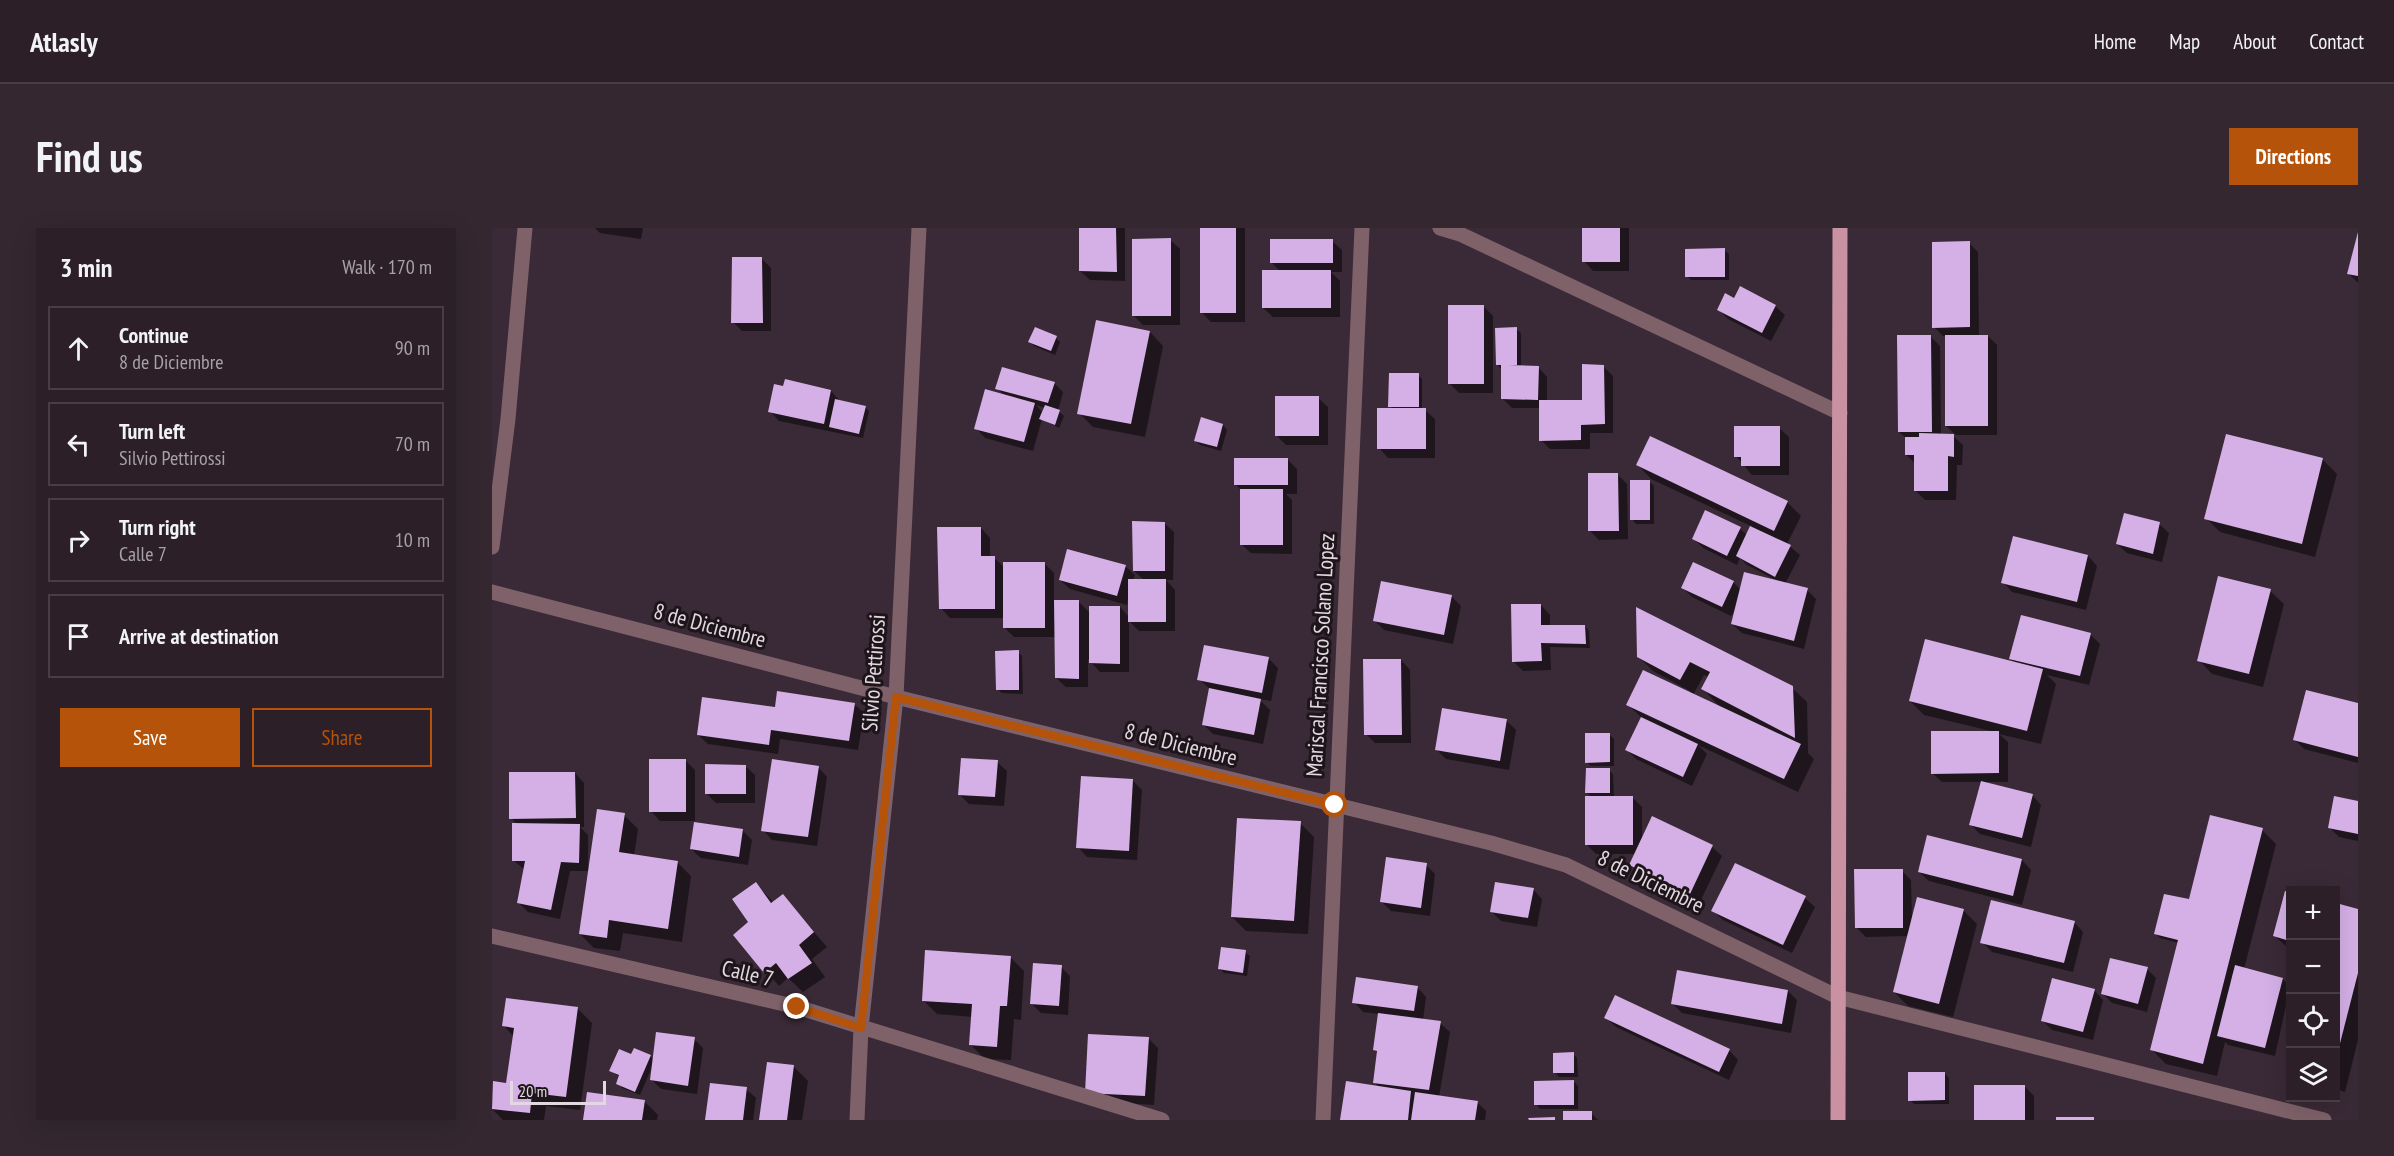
<!DOCTYPE html>
<meta charset="utf-8">
<style>
:root{--surface:#2c1f28;--page:#342730;--text:#f1f3f6;--muted:#a6a2a8;--line:#483d45;--accent:#b45309}
body{margin:0;font-family:"PT Sans Narrow",sans-serif;background:var(--page);color:var(--text)}
.controls{position:absolute;right:18px;bottom:18px;display:grid;overflow:hidden;border-radius:0px;box-shadow:0 6px 24px #0002}
.controls button{width:54px;height:54px;display:grid;place-items:center;padding:0;border:0;border-bottom:2px solid var(--line);background:var(--surface);color:var(--text);font:30px sans-serif}
.scale{position:absolute;left:18px;bottom:15px;width:96px;box-sizing:border-box;padding-left:6px;border:3px solid #e3d8e0;border-top:0;font-size:16px;line-height:21px;white-space:nowrap;color:#e3d8e0;-webkit-text-stroke:4px #1d151a;paint-order:stroke}
.stop{position:absolute;width:18px;height:18px;margin:-14px;border:4px solid #b45309;border-radius:50%;background:#fff}
.stop.end{background:#b45309;border-color:#fff;box-shadow:0 2px 6px #0008}
.list{margin:0;padding:0;list-style:none}
h2{display:flex;justify-content:space-between;align-items:center;height:78px;margin:0;padding:0 24px;font-size:26px}
h2 small{font-size:20px;font-weight:400;color:var(--muted)}
.list li{display:grid;grid-template-columns:39px 1fr auto;gap:18px;align-items:center;box-sizing:border-box;height:84px;margin:0 12px 12px;padding:0 12px;border:2px solid var(--line);border-radius:0px}
.list b{display:block;font-size:22px;white-space:nowrap}
.list p{margin:0;font-size:20px;white-space:nowrap;color:var(--muted)}
.list em{font-size:20px;font-style:normal;color:var(--muted)}
.actions{display:flex;gap:12px;padding:18px 24px}
.actions a{flex:1;padding:14px 0;border:2px solid var(--accent);border-radius:0px;text-align:center;font-size:21px;color:var(--accent)}
.actions .main{background:var(--accent);color:#fff}
.icon{flex:none;width:33px;height:33px;fill:none;stroke:currentColor;stroke-width:2;stroke-linecap:round;stroke-linejoin:round}
.map{position:relative;flex:none;width:1866px;height:892px;overflow:hidden;border-radius:0px}
header{display:flex;align-items:center;gap:36px;box-sizing:border-box;height:84px;padding:0 30px;background:var(--surface);border-bottom:2px solid var(--line)}
header strong{font-size:28px}
nav{display:flex;gap:33px;margin-inline-start:auto;font-size:21px}
.intro{display:flex;align-items:center;justify-content:space-between;box-sizing:border-box;height:144px;padding:0 36px}
h1{margin:0;font-size:42px}
.button{padding:15px 27px;border-radius:0px;background:var(--accent);color:#fff;font-size:21px;font-weight:700}
main{display:flex;gap:36px;padding:0 36px}
aside{flex:1;background:var(--surface);border-radius:0px;box-shadow:0 6px 24px #0002}
.map>svg:first-child{display:block}
.shadow{fill:#0007;fill-rule:evenodd}
.building{fill:#d4b0e7}
.lines{fill:none;stroke-linecap:round;stroke-linejoin:round}
.minor{stroke:#7e6169;stroke-width:15}
.major{stroke:#ca91a2;stroke-width:15}
.route{stroke:#b45309;stroke-width:8}
.labels{text-anchor:middle;dominant-baseline:central;stroke-width:6;stroke-linejoin:round;paint-order:stroke}
.street-label{font-size:22px;fill:#e3d8e0;stroke:#1d151a}
</style>
<header>
<strong>Atlasly</strong>
<nav><a>Home</a><a>Map</a><a>About</a><a>Contact</a></nav>
</header>
<div class="intro"><h1>Find us</h1><a class="button">Directions</a></div>
<main>
<aside>
<h2>3 min<small>Walk · 170 m</small></h2>
<ul class="list">
<li><svg class="icon" aria-label="ahead" viewBox="0 0 24 24"><path d="M12 20V5M6 11l6-6 6 6"/></svg><div><b>Continue</b><p>8 de Diciembre</p></div><em>90 m</em></li>
<li><svg class="icon" aria-label="left" viewBox="0 0 24 24"><path d="M17 20v-9H6M10 6l-5 5 5 5"/></svg><div><b>Turn left</b><p>Silvio Pettirossi</p></div><em>70 m</em></li>
<li><svg class="icon" aria-label="right" viewBox="0 0 24 24"><path d="M7 20v-9h11M14 6l5 5-5 5"/></svg><div><b>Turn right</b><p>Calle 7</p></div><em>10 m</em></li>
<li><svg class="icon" aria-label="arrive" viewBox="0 0 24 24"><path d="M6 21V4h12l-3 4 3 4H6"/></svg><div><b>Arrive at destination</b></div></li>
</ul>
<div class="actions"><a class="main">Save</a><a>Share</a></div>
</aside>
<div class="map">
<svg width="1866" height="892" viewBox="0 0 1866 892">
<rect width="100%" height="100%" fill="#3a2936"/>
<g class="shadow">
<path d="M103 0H151L149 11 108 5Z"/>
<path d="M588 0H633V53L598 52 588 43Z"/>
<path d="M710 0H753V94H719L710 85Z"/>
<path d="M1091 0H1137V43H1101L1092 33Z"/>
<path d="M1866 7V55L1856 45Z"/>
<path d="M678 12 688 21V97H651L641 87Z"/>
<path d="M840 13 850 22V44H839L848 53V89H781L771 80 789 44 780 35Z"/>
<path d="M1477 15 1486 24 1487 108H1496L1505 117V207H1464L1454 198V108H1451L1442 99Z"/>
<path d="M1232 22 1237 26V52H1199L1195 48Z"/>
<path d="M270 31 279 40V103H250L241 94Z"/>
<path d="M1242 72 1283 78 1293 87 1279 113 1236 91 1227 82Z"/>
<path d="M991 78 1001 88V165H967L958 156Z"/>
<path d="M1024 101 1029 105V139H1046L1055 149V173H1091L1111 138 1121 148V205H1098V221H1058L1049 212V180H1020L1011 171 1010 142 1005 136Z"/>
<path d="M658 104 671 118 653 209 601 199 587 185Z"/>
<path d="M1439 109 1448 118 1449 207 1461 208 1471 217 1470 237H1465L1464 272H1433L1423 262 1424 236 1414 227 1415 211 1407 204Z"/>
<path d="M564 110 568 114 563 127 542 118 538 114Z"/>
<path d="M926 147 930 151V182H933L943 191V230H896L887 220 901 181 898 178Z"/>
<path d="M562 155 571 164 566 183 572 188 567 200 550 191 541 223 493 210 484 200 513 168 505 160ZM544 177 553 180 551 185Z"/>
<path d="M339 163 348 173 373 179 377 183 371 210 287 193 278 183Z"/>
<path d="M826 170 836 179V217H794L785 208Z"/>
<path d="M731 197 735 202 729 223 708 217 703 212Z"/>
<path d="M1287 200 1297 209V247H1260L1244 228Z"/>
<path d="M1735 208 1831 232 1845 246 1823 329 1728 304 1714 290Z"/>
<path d="M796 232 805 241V266H794L800 272V326L759 325 749 316V262L744 257Z"/>
<path d="M1146 237 1295 274 1309 288 1295 316 1308 327 1293 356 1315 362 1324 371 1312 421 1250 405 1240 396 1244 381 1239 388 1200 369 1191 360 1241 354 1249 362 1286 353 1255 337 1248 330 1245 337 1211 320 1202 311 1248 301 1255 307 1259 298 1159 251Z"/>
<path d="M1126 247 1135 256 1136 311 1107 312 1097 302Z"/>
<path d="M1157 253 1162 258V296H1144L1140 291Z"/>
<path d="M672 295 682 304 681 352H674L683 362V403H647L637 393V444H608L596 431V459H574L564 450V409H522L513 400V390H458L449 380 489 300 498 310V330H502L513 340 553 336 562 345V373H586L599 386 628 379 637 389 636 370 635 377 578 361 568 352 633 338 643 347 641 352H652L642 343Z"/>
<path d="M1667 296 1677 305 1670 334 1635 325 1625 316Z"/>
<path d="M1596 328 1605 338 1594 382 1520 364 1511 354Z"/>
<path d="M1778 363 1792 376 1771 459 1720 446 1707 432Z"/>
<path d="M959 368 969 378 961 416 892 402 882 392Z"/>
<path d="M1049 377 1058 387V398H1093L1097 403 1098 420 1058 419 1059 442 1031 443 1021 433Z"/>
<path d="M1145 381 1300 460 1315 474 1316 525 1322 531 1306 564 1206 517 1215 526 1200 558 1144 531 1135 522 1150 490 1136 477 1197 465 1198 463 1161 443 1147 429ZM1212 447 1217 449 1211 461 1229 480 1201 467Z"/>
<path d="M1598 406 1608 416 1597 457 1555 447 1564 456 1549 516 1507 506 1516 514V554H1493L1540 567 1549 577 1539 619 1488 606 1479 597 1490 554H1450L1440 545 1499 503 1432 487 1418 473 1524 435 1519 431Z"/>
<path d="M526 424 530 428 531 466 510 465 505 461Z"/>
<path d="M777 431 786 440 779 473 767 471 778 482 771 516 721 506 711 496 718 461 707 451Z"/>
<path d="M909 432 918 442 919 515H883L874 506Z"/>
<path d="M362 476 372 485 366 522 288 511 286 526 216 516 206 507 284 481Z"/>
<path d="M1866 477V535L1812 521 1803 512Z"/>
<path d="M1014 492 1024 502 1017 542 954 531 944 521Z"/>
<path d="M1118 507 1122 511V538H1099L1094 534Z"/>
<path d="M194 533 203 542V593H168L159 583Z"/>
<path d="M505 534 515 543 512 578 477 576 467 566Z"/>
<path d="M253 538 263 547V575H224L214 565Z"/>
<path d="M326 539 335 549 325 618 280 612 271 602Z"/>
<path d="M1117 542 1121 546 1122 569H1140L1150 579V613L1161 590 1220 619 1230 628 1208 674 1148 646 1138 637 1144 626H1104L1095 617 1100 570 1095 564Z"/>
<path d="M83 545 92 555V599H88L96 607V639H98L132 587 146 601 142 628 185 634 199 648 190 714 131 705 128 723 102 720 88 706 97 643H78L68 691 36 684 27 675 33 642 21 632 25 596 19 590Z"/>
<path d="M640 552 650 562 645 632 595 629 586 619Z"/>
<path d="M1866 575V613L1847 609 1838 600Z"/>
<path d="M808 595 822 609 816 706 754 703 740 689Z"/>
<path d="M250 602 260 612 256 637 209 630 199 621Z"/>
<path d="M1770 602 1784 616 1752 741 1791 751 1798 759 1783 828 1736 817 1733 814 1725 848 1674 836 1660 822 1687 715 1668 710 1664 706Z"/>
<path d="M1530 632 1539 642 1530 677 1437 653 1427 644Z"/>
<path d="M934 637 943 646 938 688 899 683 890 674Z"/>
<path d="M1243 637 1313 670 1323 679 1300 725 1231 692 1221 683Z"/>
<path d="M1410 643 1419 652 1420 692 1471 682 1485 696 1461 789 1416 778 1402 764 1417 708 1374 709 1364 699Z"/>
<path d="M264 656 282 675 291 668 335 719 320 731 333 749 311 764 296 750 287 758 243 707 258 694Z"/>
<path d="M1041 661 1050 671 1045 699 1009 693 999 683Z"/>
<path d="M1794 664 1798 666V722L1783 708Z"/>
<path d="M1844 677 1866 683V812L1853 864 1844 861Z"/>
<path d="M1582 694 1591 704 1581 744 1500 724 1490 714Z"/>
<path d="M753 724 758 728 755 748 732 745 727 740Z"/>
<path d="M518 729 532 743 529 792 522 791 519 832 493 831 479 817 481 789 445 786 431 772Z"/>
<path d="M569 739 578 748 576 787 549 785 540 776Z"/>
<path d="M1655 741 1664 750 1655 784 1620 775 1611 766Z"/>
<path d="M925 759 934 769 931 792 948 795 958 804 947 869 985 874 994 883 993 892H850L888 860 882 854 886 826 882 821 887 786 871 784 862 774Z"/>
<path d="M1602 762 1611 772 1601 812 1560 802 1550 792Z"/>
<path d="M1296 763 1305 772 1299 805 1190 785 1181 776Z"/>
<path d="M86 781 100 795 88 882 54 878 52 892H11L0 881V873L3 855 16 856 22 809 12 798Z"/>
<path d="M1114 790 1237 822 1246 832 1237 852 1124 799Z"/>
<path d="M202 811 211 820 205 866 169 861 159 851 160 839 148 867 130 860 126 855 128 849 119 843 140 828H158L162 832Z"/>
<path d="M657 811 666 820 662 877 604 873Z"/>
<path d="M1081 826 1085 830 1086 849H1067L1063 844Z"/>
<path d="M302 839 316 853 310 892H268Z"/>
<path d="M1453 846 1457 850V876H1422L1418 872Z"/>
<path d="M1082 854 1086 858V881H1048L1044 876Z"/>
<path d="M1532 858 1542 868V892H1484Z"/>
<path d="M254 861 264 870 261 892H215Z"/>
<path d="M152 873 166 887 165 892H93Z"/>
<path d="M1099 885 1106 892H1072Z"/>
</g>
<g class="building">
<path d="M587 0H624L625 44 587 43Z"/>
<rect x="708" y="0" width="36" height="85"/>
<rect x="1090" y="0" width="38" height="34"/>
<path d="M1866 4V48L1855 46Z"/>
<path d="M679 10V88H640V11Z"/>
<rect x="778" y="11" width="63" height="24"/>
<path d="M1478 13V99L1440 100V14Z"/>
<path d="M1233 20V49H1193V21Z"/>
<path d="M240 29H270L271 95H239Z"/>
<rect x="770" y="42" width="69" height="38"/>
<path d="M1248 58 1284 77 1270 105 1225 82 1233 65 1242 70Z"/>
<rect x="956" y="77" width="36" height="79"/>
<path d="M604 92 658 103 639 196 585 186Z"/>
<path d="M543 99 565 108 559 123 536 114Z"/>
<path d="M1025 99V137H1016L1047 138 1046 172 1009 171V137H1004L1003 100Z"/>
<path d="M1405 107H1439L1440 204H1406Z"/>
<rect x="1453" y="107" width="43" height="91"/>
<path d="M1090 136 1112 137 1113 196 1089 197V212L1047 213V172H1090Z"/>
<path d="M510 139 563 154 556 175 503 161Z"/>
<path d="M897 145H927V179H896Z"/>
<path d="M293 151 339 162 332 196 276 184 282 156 291 158Z"/>
<path d="M493 161 543 175 532 214 482 201Z"/>
<rect x="783" y="168" width="44" height="40"/>
<path d="M343 171 374 178 367 206 337 199Z"/>
<path d="M553 177 568 182 563 197 547 191Z"/>
<rect x="885" y="180" width="49" height="41"/>
<path d="M709 189 731 196 725 219 702 213Z"/>
<path d="M1242 198H1288V238H1249V229H1242Z"/>
<path d="M1427 205 1462 206V229L1456 228V263H1422V227H1413V209H1427Z"/>
<path d="M1734 206 1831 230 1810 316 1712 291Z"/>
<path d="M1158 208 1296 273 1282 303 1144 237Z"/>
<rect x="742" y="230" width="54" height="27"/>
<path d="M1096 245H1126L1127 303H1096Z"/>
<rect x="1138" y="252" width="20" height="40"/>
<rect x="748" y="261" width="43" height="56"/>
<path d="M1213 282 1249 299 1235 328 1200 311Z"/>
<path d="M1632 285 1668 294 1661 326 1624 316Z"/>
<path d="M640 293 673 294V343H641Z"/>
<path d="M1258 298 1299 317 1283 349 1244 328Z"/>
<path d="M445 299H489V328H503V381H447Z"/>
<path d="M1521 308 1596 327 1585 374 1509 355Z"/>
<path d="M575 321 634 337 625 368 567 352Z"/>
<rect x="511" y="334" width="42" height="66"/>
<path d="M1201 334 1242 353 1230 379 1189 360Z"/>
<path d="M1252 344 1316 360 1302 413 1239 396Z"/>
<path d="M1726 348 1779 361 1757 446 1705 433Z"/>
<rect x="636" y="351" width="38" height="43"/>
<path d="M889 353 960 367 952 407 881 393Z"/>
<path d="M562 372H587V451L563 450Z"/>
<path d="M1019 376H1049V397H1093L1094 416 1049 415 1050 433 1020 434Z"/>
<path d="M597 378H628V436L597 435Z"/>
<path d="M1144 379 1301 458 1303 510 1209 461 1218 444 1198 434 1188 452 1145 429Z"/>
<path d="M1529 387 1599 405 1588 448 1517 431Z"/>
<path d="M1433 411 1551 441 1535 503 1417 473Z"/>
<path d="M712 417 777 429 770 465 705 452Z"/>
<path d="M527 422V462H504L503 423Z"/>
<path d="M871 431H909L910 507H872Z"/>
<path d="M1151 442 1309 516 1292 551 1134 477Z"/>
<path d="M717 460 769 471 762 507 710 497Z"/>
<path d="M1814 462 1866 475V529L1801 512Z"/>
<path d="M285 463 363 475 357 513 279 502 277 517 205 507 210 469 283 479Z"/>
<path d="M950 480 1015 491 1008 533 943 522Z"/>
<path d="M1149 489 1206 516 1191 549 1133 522Z"/>
<path d="M1439 503H1507V545L1439 546Z"/>
<path d="M1093 505H1118V534L1093 535Z"/>
<path d="M469 530 506 532 503 569 466 567Z"/>
<rect x="157" y="531" width="37" height="53"/>
<path d="M280 531 327 538 316 609 269 603Z"/>
<path d="M213 536 254 537V566H213Z"/>
<path d="M1094 540H1118V565H1093Z"/>
<path d="M17 544H83L84 590 17 591Z"/>
<path d="M589 548 641 551 637 623 584 620Z"/>
<path d="M1489 553 1541 566 1530 610 1477 597Z"/>
<rect x="1093" y="568" width="48" height="49"/>
<path d="M1842 568 1866 573V606L1836 600Z"/>
<path d="M105 581 133 585 127 624 186 633 176 701 117 692 115 710 87 706Z"/>
<path d="M1718 587 1771 600 1711 836 1658 822 1686 712 1662 706 1672 666 1697 671Z"/>
<path d="M1160 588 1221 617 1198 666 1137 637Z"/>
<path d="M745 590 809 593 802 693 739 689Z"/>
<path d="M202 594 251 601 247 629 198 621Z"/>
<path d="M20 595 88 596 87 635 69 634 59 682 25 675 33 633H20Z"/>
<path d="M1435 607 1530 631 1521 668 1426 644Z"/>
<path d="M894 629 935 635 929 680 888 674Z"/>
<path d="M1243 635 1314 668 1291 717 1219 683Z"/>
<path d="M1362 641H1411V700H1363Z"/>
<path d="M264 654 279 675 291 666 322 704 307 717 320 735 296 751 284 735 272 745 241 707 256 694 240 671Z"/>
<path d="M1003 654 1042 660 1036 690 998 684Z"/>
<path d="M1793 663 1798 664V713L1781 708Z"/>
<path d="M1425 669 1472 681 1447 776 1401 764Z"/>
<path d="M1499 672 1583 693 1572 735 1488 715Z"/>
<path d="M1844 675 1866 681V745L1844 831Z"/>
<path d="M729 719 754 722 751 745 726 741Z"/>
<path d="M433 722 519 728 515 778H508L505 819 477 817 480 776 430 773Z"/>
<path d="M1618 730 1656 739 1646 776 1609 766Z"/>
<path d="M541 735 570 737 567 778 538 776Z"/>
<path d="M1743 737 1791 750 1773 820 1725 808Z"/>
<path d="M1185 742 1296 762 1290 796 1179 776Z"/>
<path d="M864 749 926 758 922 783 860 775Z"/>
<path d="M1560 750 1603 761 1591 804 1549 793Z"/>
<path d="M1123 767 1238 821 1227 844 1112 790Z"/>
<path d="M14 770 86 779 74 869 40 865 38 885 0 881 1 853 14 855 22 800 10 798Z"/>
<path d="M886 785 949 793 937 862 881 855 885 823 881 822Z"/>
<path d="M164 804 203 809 196 858 158 852Z"/>
<path d="M596 806 657 809 653 868 593 865Z"/>
<path d="M142 820 159 827 143 864 124 856 127 847 117 843 127 821 139 826Z"/>
<path d="M1082 824V845H1061V825Z"/>
<path d="M275 834 302 837 295 892H267Z"/>
<path d="M1416 844H1453V872L1416 873Z"/>
<path d="M1082 852V877H1042V853Z"/>
<path d="M854 853 919 863 916 892H848Z"/>
<path d="M218 855 255 859 251 892H213Z"/>
<rect x="1482" y="857" width="51" height="35"/>
<path d="M95 864 153 872 150 892H91Z"/>
<path d="M923 864 986 873 983 892H919Z"/>
<rect x="1071" y="883" width="29" height="9"/>
<path d="M1063 889V892H1037L1036 890Z"/>
<rect x="1564" y="889" width="38" height="3"/>
</g>
<g class="lines">
<g class="minor">
<path d="M948 0 968 6 1348 185"/>
<path d="M0 319 16 191 33 0"/>
<path d="M0 364 404 469 999 615 1074 637 1346 769 1832 892"/>
<path d="M0 708 305 779 670 892"/>
<path d="M365 892 369 800 404 469 427 0"/>
<path d="M831 892 870 0"/>
</g>
<path class="major" d="M1346 892 1348 0"/>
</g>
<g class="lines">
<path class="route" d="M305 779 369 800 404 469 843 577"/>
</g>
<g class="labels">
<g class="street-label">
<text transform="translate(218 397) rotate(15)">8 de Diciembre</text>
<text transform="translate(828 427) rotate(-87)">Mariscal Francisco Solano Lopez</text>
<text transform="translate(381 445) rotate(-86)">Silvio Pettirossi</text>
<text transform="translate(689 516) rotate(14)">8 de Diciembre</text>
<text transform="translate(1159 653) rotate(26)">8 de Diciembre</text>
<text transform="translate(256 745) rotate(13)">Calle 7</text>
</g>
</g>
</svg>
<div class="controls">
<button>+</button>
<button>−</button>
<button><svg class="icon" aria-label="locate" viewBox="0 0 24 24"><circle cx="12" cy="12" r="6"/><path d="M12 2v4M12 18v4M2 12h4M18 12h4"/></svg></button>
<button><svg class="icon" aria-label="layers" viewBox="0 0 24 24"><path d="M12 4l9 5-9 5-9-5zM3 14l9 5 9-5"/></svg></button>
</div>
<div class="scale">20 m</div>
<div class="stop" style="left:843px;top:577px"></div>
<div class="stop end" style="left:305px;top:779px"></div>
</div>
</main>
